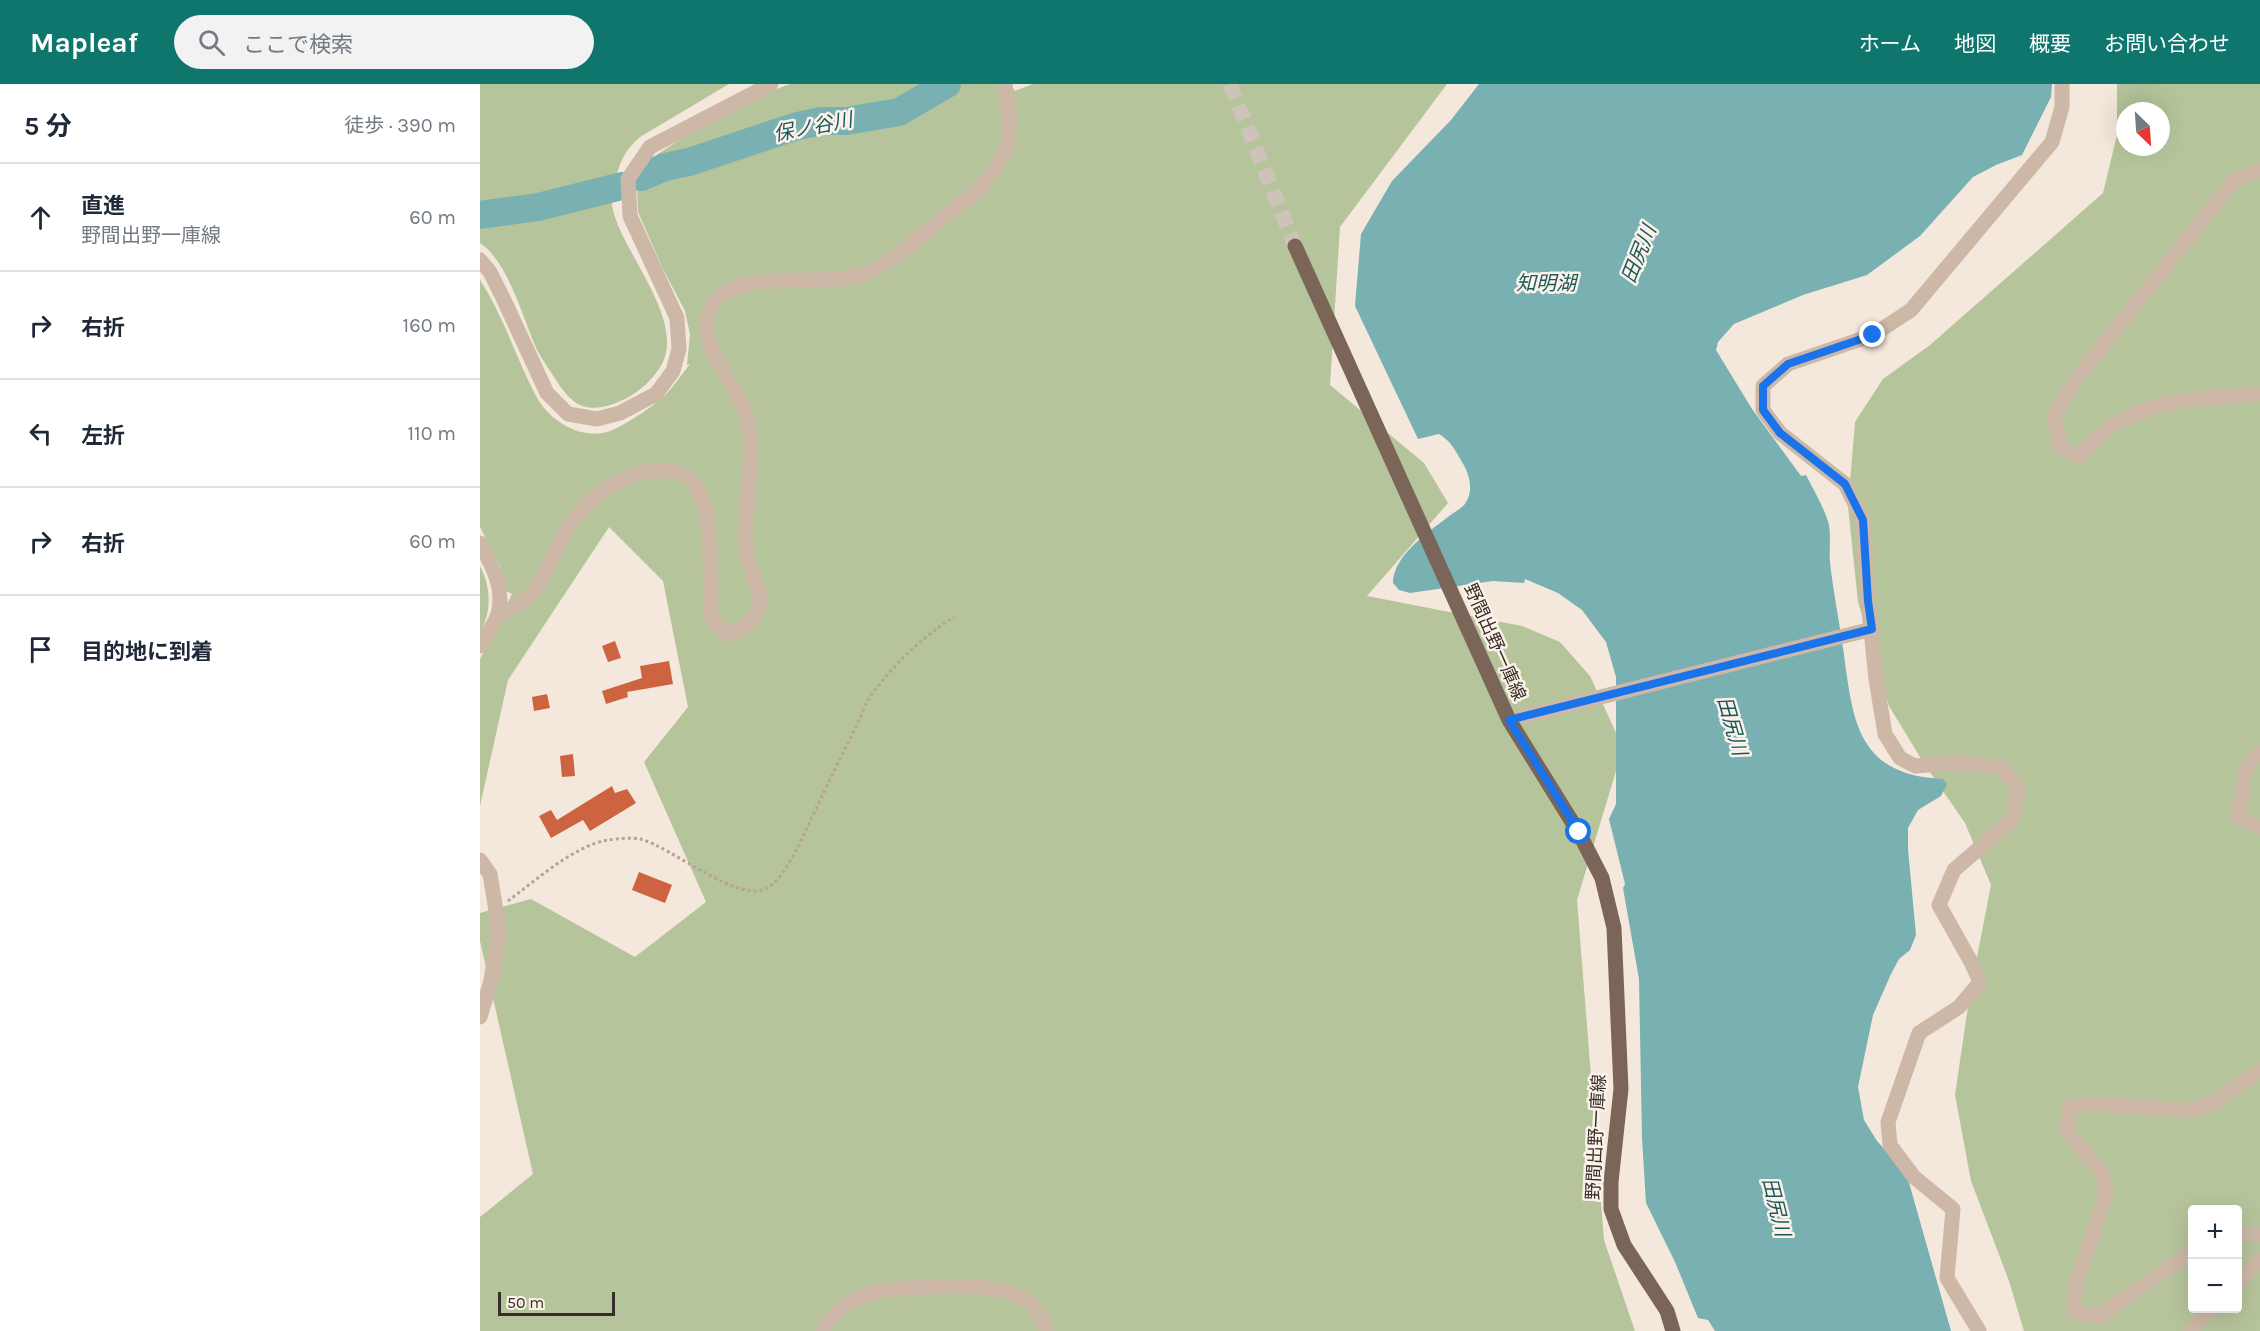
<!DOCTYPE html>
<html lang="ja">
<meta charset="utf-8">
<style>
:root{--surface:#fff;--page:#f2f2f3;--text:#1f2937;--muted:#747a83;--line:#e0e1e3;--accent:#0f766e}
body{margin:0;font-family:Karla,"Noto Sans JP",sans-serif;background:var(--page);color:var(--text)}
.controls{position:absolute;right:18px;bottom:18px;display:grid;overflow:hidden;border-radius:6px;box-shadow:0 6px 24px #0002}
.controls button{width:54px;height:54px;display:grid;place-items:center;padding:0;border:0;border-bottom:2px solid var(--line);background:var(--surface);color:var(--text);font:30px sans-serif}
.compass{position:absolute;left:1636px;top:18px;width:54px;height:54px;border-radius:50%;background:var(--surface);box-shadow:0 6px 24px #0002;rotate:155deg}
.scale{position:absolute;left:18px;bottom:15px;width:117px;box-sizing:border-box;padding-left:6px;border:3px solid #382d28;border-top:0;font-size:16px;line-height:21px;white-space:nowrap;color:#382d28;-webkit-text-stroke:4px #fbf2e9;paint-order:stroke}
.stop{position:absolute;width:18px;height:18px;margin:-14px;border:4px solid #1a73e8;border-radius:50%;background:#fff}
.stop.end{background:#1a73e8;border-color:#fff;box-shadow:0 2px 6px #0008}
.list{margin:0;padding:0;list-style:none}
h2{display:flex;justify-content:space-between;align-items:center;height:78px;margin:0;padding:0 24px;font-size:26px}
h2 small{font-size:20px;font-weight:400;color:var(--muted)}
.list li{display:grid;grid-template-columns:39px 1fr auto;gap:18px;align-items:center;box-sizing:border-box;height:108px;padding:0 24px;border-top:2px solid var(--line)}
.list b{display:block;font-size:22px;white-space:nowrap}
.list p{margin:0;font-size:20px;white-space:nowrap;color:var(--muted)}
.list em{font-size:20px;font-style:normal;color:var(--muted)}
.icon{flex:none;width:33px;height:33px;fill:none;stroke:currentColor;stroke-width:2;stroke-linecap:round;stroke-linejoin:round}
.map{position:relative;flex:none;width:1780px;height:1247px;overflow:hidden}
header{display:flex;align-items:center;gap:36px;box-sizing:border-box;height:84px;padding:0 30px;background:var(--accent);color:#fff}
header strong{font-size:28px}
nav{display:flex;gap:33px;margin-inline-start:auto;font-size:21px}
.search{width:420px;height:54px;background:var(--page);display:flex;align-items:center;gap:15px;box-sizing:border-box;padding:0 21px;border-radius:33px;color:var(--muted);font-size:22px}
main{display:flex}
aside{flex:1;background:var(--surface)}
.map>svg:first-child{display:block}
.green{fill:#b6c49b;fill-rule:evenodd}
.water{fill:#79b0b2}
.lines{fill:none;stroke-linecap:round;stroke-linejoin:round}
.river{stroke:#79b0b2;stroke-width:28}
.building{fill:#cd6340}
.major-tunnel{stroke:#cec3b8;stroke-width:15;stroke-dasharray:15 8;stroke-linecap:butt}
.path{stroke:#b8a291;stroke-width:3;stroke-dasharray:3 3;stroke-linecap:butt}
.minor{stroke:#cdb8a7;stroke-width:15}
.major{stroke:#7b6458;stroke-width:15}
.route{stroke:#1a73e8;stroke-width:8}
.labels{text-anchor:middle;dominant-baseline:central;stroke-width:5;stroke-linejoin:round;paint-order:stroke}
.street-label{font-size:18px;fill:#382d28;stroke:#fbf2e9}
.water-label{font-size:20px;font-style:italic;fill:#1b585d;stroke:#fbf2e9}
</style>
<header>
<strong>Mapleaf</strong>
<div class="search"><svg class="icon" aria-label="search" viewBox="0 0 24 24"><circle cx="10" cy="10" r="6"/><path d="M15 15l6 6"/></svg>ここで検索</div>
<nav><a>ホーム</a><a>地図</a><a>概要</a><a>お問い合わせ</a></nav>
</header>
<main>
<aside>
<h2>5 分<small>徒歩 · 390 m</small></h2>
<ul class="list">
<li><svg class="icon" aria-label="ahead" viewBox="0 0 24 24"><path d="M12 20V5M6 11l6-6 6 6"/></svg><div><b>直進</b><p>野間出野一庫線</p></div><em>60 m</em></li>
<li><svg class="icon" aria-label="right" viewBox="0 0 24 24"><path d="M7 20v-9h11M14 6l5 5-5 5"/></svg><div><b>右折</b></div><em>160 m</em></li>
<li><svg class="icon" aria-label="left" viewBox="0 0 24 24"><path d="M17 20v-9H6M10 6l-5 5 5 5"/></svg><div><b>左折</b></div><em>110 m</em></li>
<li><svg class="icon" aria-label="right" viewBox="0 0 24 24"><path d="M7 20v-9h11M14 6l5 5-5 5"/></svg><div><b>右折</b></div><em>60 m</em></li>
<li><svg class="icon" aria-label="arrive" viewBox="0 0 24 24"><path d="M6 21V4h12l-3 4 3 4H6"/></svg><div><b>目的地に到着</b></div></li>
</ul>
</aside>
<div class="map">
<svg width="1780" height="1247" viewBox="0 0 1780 1247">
<rect width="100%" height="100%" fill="#f4e8dc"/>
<g class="green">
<path d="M0 0H249L160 53C148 63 143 72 138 86 134 100 129 112 133 126 143 169 203 233 183 278 174 296 155 312 136 319 104 331 91 320 74 293 68 284 62 275 57 266 43 235 28 177 0 159Z"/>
<path d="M310 0H530L535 7 553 0H967L860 143 850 301 944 379 968 419 887 512 1042 542 1080 558 1110 592 1143 664 1097 816 1124 1156 1155 1247H0V1133L53 1090 0 857V829L51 815 155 873 226 818 164 678 208 623 183 497 129 443 28 596 0 722V575L32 510 26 507 21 484 0 443V196C24 233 36 274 56 312 69 337 102 357 130 347 141 343 168 326 177 318 190 309 200 292 210 280L207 281 210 250 205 227 182 183 158 128 157 104 161 91 167 81 178 70 204 53 270 15Z"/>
<path d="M1637 0H1780V1247H1544L1529 1197 1491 1097 1475 1011 1490 909 1511 801 1485 739 1443 678 1409 622 1378 518 1368 422 1375 338 1403 295 1450 261 1623 109 1637 51ZM1645 27H1681V63H1645ZM1712 1126H1758V1224H1712Z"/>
<path d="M0 482C11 503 12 527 0 549Z"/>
</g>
<path class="water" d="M999 0H1572L1571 13 1542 71 1516 81 1493 93 1440 152 1387 191 1323 211 1254 240 1238 258 1236 266 1272 325 1321 392 1326 391C1334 407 1345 425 1349 441 1351 454 1349 466 1350 478 1353 507 1359 535 1363 564 1373 635 1375 691 1463 695L1467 700 1461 712 1438 726 1428 744V765L1436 851 1430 866 1419 875 1411 890 1393 931 1378 1003 1384 1036 1397 1057 1426 1088 1471 1247H1235L1228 1236 1218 1234 1195 1178 1166 1119 1162 1054 1159 895 1143 804 1145 800 1129 735 1136 720V593L1126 558 1102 526 1078 509 1045 495 1044 499 1013 497 930 509 919 506 913 499C913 471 951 446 972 430 976 427 984 423 986 418 994 406 989 389 982 378 975 366 971 357 959 350L938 355 875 222 881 150 912 97 971 36Z"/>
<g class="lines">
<g class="river">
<path d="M161 93 185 83 209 78 314 43 341 37H366L419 28 467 0"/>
<path d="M0 131 58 123 142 102"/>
</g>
</g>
<g class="building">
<path d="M135 557 141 574 128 578 122 562Z"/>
<path d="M189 577 193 600 147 608 148 613 126 620 122 607 162 594 160 582Z"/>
<path d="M67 610 70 624 54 627 52 613Z"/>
<path d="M93 670 95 692 82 693 80 672Z"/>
<path d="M132 702 135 709 147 705 156 719 110 747 103 736 71 754 59 732 71 726 77 736Z"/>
<path d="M159 788 192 801 185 819 152 806Z"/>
</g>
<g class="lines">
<path class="major-tunnel" d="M750 0 815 162"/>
<path class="path" d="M28 817C55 797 95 761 128 756 137 755 152 753 160 755 191 762 261 823 289 803 309 788 323 751 334 729 347 702 360 674 374 647 380 635 384 621 392 610 415 579 442 553 474 533"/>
<g class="minor">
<path d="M1780 86 1755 95 1598 293 1574 332 1580 363 1599 372C1609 363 1619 351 1630 343 1675 314 1729 314 1780 310"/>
<path d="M0 176 10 188 23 214 67 309 88 330 117 335 140 329 176 310 193 287 199 265 197 234 150 132 148 95 170 63 291 0"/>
<path d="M0 459C12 482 25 503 18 530 15 541 5 552 0 562"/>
<path d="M18 531C33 524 44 518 55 505 68 489 73 471 83 453 102 418 138 387 180 387 194 386 208 390 216 402 233 428 229 480 231 511 231 517 230 527 232 533 234 538 240 544 243 548L252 550C265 543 279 533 280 517 280 499 267 482 266 465 263 422 276 380 268 338 261 300 207 257 234 218 257 185 343 202 378 192 409 183 435 156 460 136 472 126 487 116 499 105 509 94 524 74 528 59 532 41 527 18 525 0"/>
<path d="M1029 636 1392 545"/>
<path d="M1780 668 1766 684 1758 733 1780 743"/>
<path d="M0 776 10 790 19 845 11 897 0 933"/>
<path d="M1758 1150H1780"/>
<path d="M1712 1168 1618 1233 1594 1228 1595 1203 1626 1110 1622 1089 1587 1047 1590 1024 1612 1020 1711 1026 1731 1020 1780 987"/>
<path d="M1758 1199 1780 1176"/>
<path d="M343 1247C353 1227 371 1216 392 1209 401 1206 411 1206 420 1205 454 1202 517 1197 547 1217 555 1222 565 1238 566 1247"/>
<path d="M1499 1247 1467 1194 1473 1125 1434 1093 1410 1061 1408 1038 1439 949 1479 923 1500 898 1491 878 1459 821 1474 786 1533 735 1538 703 1520 683 1477 679 1435 682 1420 674 1405 650 1396 595 1388 517 1383 436 1365 400 1300 349 1283 326V302L1308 280 1393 251 1431 226 1572 58 1582 23V0"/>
<path d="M1710 1247 1732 1224"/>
</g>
<path class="major" d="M815 162 1029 636 1099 749 1122 794 1134 844 1141 1005 1131 1098V1125L1144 1161 1187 1227 1193 1247"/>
</g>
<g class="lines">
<path class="route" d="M1099 748 1029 636 1392 545 1388 517 1383 436 1365 400 1300 349 1283 326V302L1308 280 1393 251"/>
</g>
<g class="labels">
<g class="street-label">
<text transform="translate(1015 558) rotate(66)">野間出野一庫線</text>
<text transform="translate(1116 1053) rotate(-87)">野間出野一庫線</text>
</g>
<g class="water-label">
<text transform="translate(333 43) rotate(-11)">保ノ谷川</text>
<text transform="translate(1159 170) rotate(-68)">田尻川</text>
<text x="1066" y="199">知明湖</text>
<text transform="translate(1252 642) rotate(74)">田尻川</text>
<text transform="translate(1296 1123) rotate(76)">田尻川</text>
</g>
</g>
</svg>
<div class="controls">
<button>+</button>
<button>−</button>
</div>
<svg class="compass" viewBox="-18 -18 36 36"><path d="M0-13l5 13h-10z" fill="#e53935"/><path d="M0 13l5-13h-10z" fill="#747a83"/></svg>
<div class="scale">50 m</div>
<div class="stop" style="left:1099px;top:748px"></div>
<div class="stop end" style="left:1393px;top:251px"></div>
</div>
</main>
